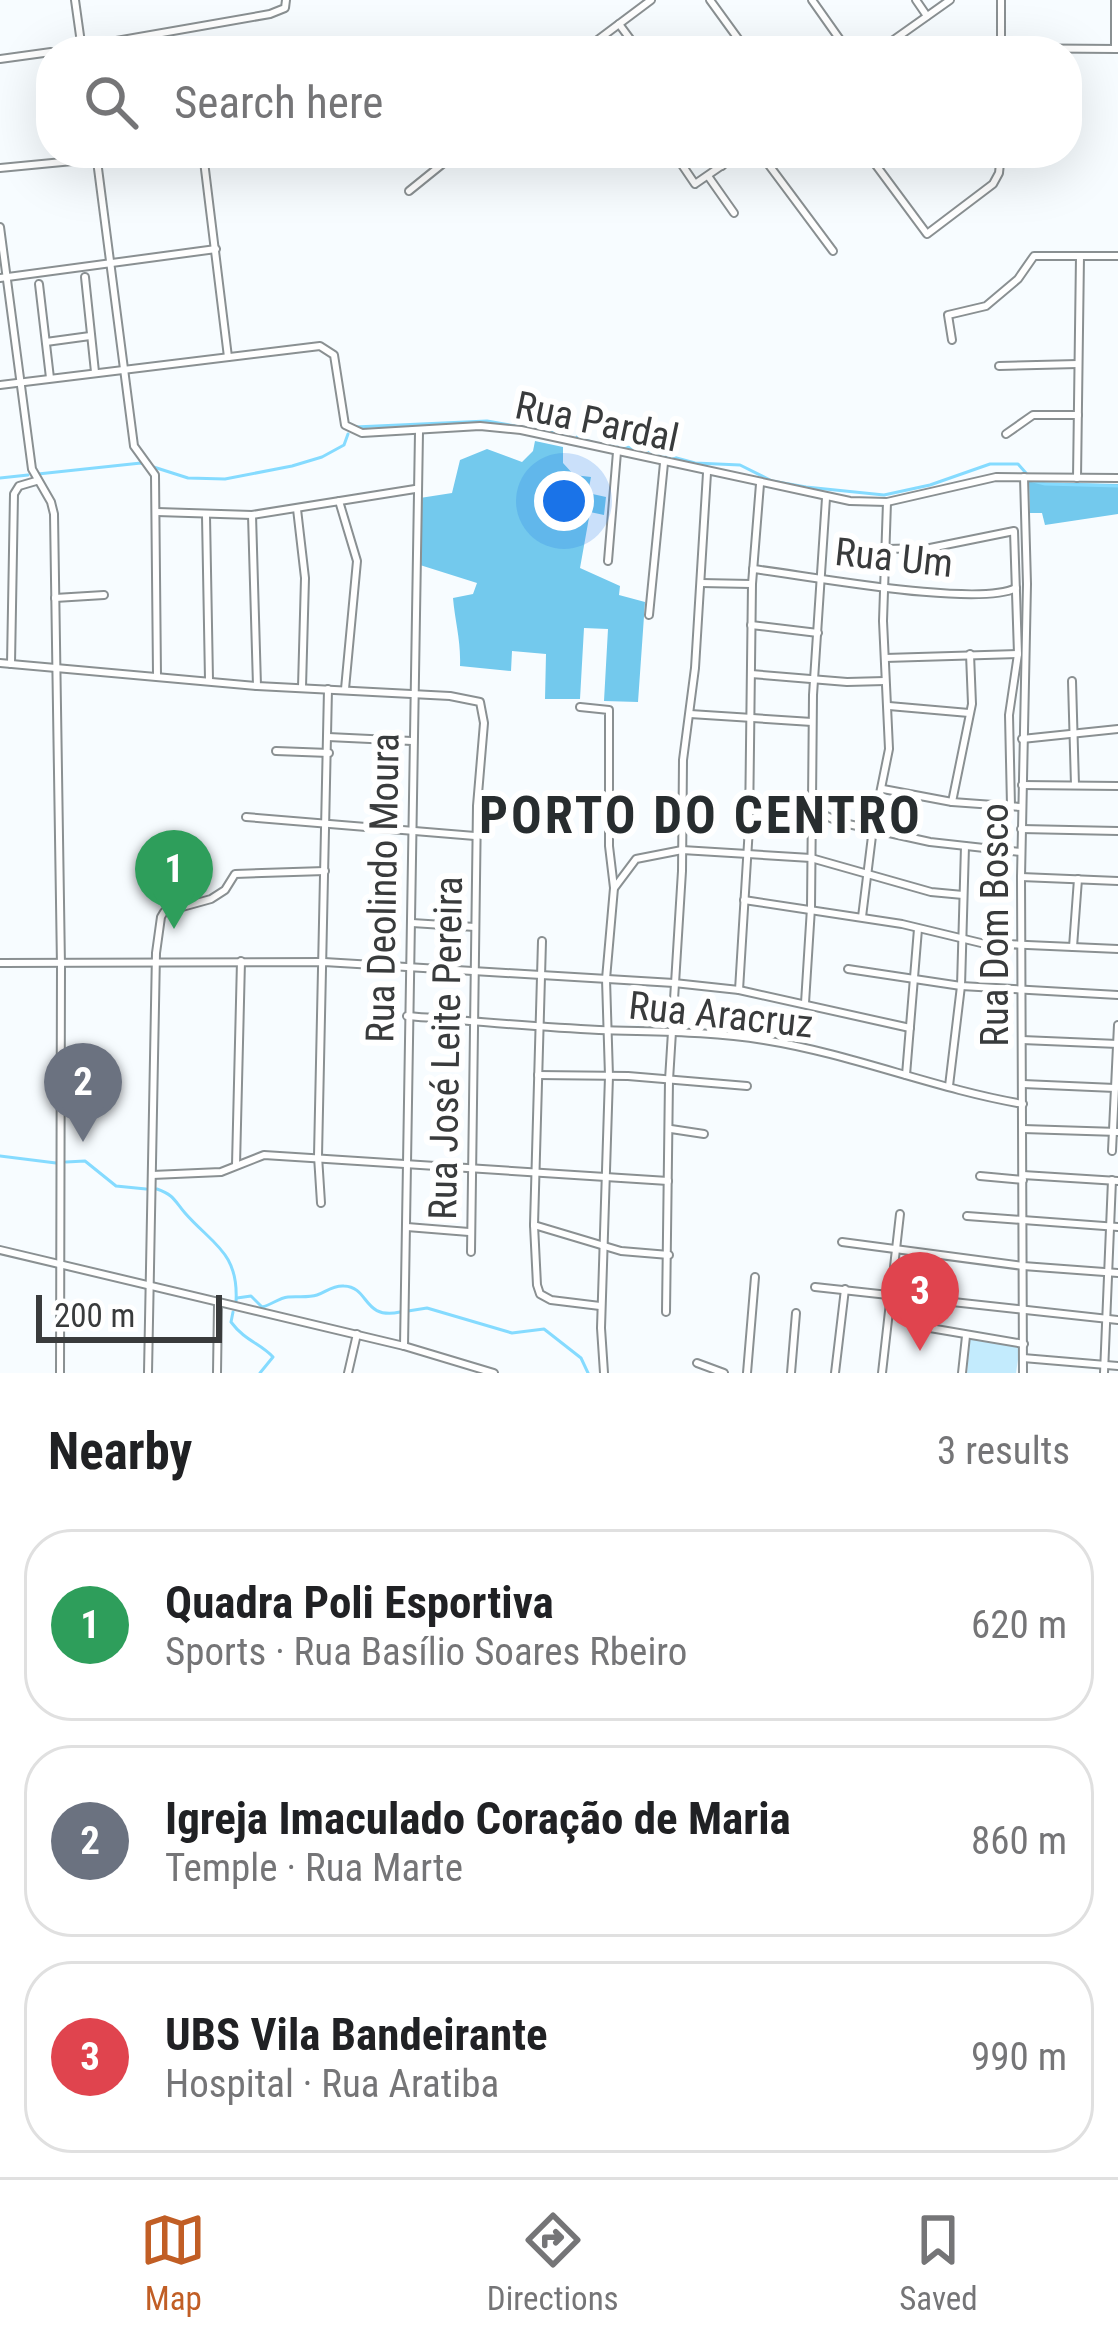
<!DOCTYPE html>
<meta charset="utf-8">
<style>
:root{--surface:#fff;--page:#f6f6f6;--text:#202124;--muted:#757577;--line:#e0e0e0;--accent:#c15e25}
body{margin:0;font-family:"Roboto Condensed",sans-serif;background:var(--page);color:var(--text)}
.scale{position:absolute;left:36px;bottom:30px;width:186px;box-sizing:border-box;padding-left:12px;border:6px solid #393b3c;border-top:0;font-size:33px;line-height:42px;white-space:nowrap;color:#393b3c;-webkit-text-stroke:9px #fff;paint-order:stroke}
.you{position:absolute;left:564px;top:501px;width:42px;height:42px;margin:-30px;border:9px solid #fff;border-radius:50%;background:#1a73e8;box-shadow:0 0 0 18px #1a73e833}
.badge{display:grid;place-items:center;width:78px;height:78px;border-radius:50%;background:var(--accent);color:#fff;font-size:39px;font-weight:700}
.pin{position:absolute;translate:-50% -99px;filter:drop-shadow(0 3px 6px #0008)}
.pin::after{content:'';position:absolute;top:63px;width:42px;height:36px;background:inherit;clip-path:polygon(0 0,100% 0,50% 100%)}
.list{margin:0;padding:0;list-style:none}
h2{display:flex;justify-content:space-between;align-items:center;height:156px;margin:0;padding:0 48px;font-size:51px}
h2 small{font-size:39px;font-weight:400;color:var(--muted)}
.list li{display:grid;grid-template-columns:78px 1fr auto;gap:36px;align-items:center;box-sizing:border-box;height:192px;margin:0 24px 24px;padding:0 24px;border:3px solid var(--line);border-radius:48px}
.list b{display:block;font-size:45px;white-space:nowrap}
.list p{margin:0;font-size:39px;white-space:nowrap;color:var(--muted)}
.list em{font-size:39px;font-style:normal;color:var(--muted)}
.icon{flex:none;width:66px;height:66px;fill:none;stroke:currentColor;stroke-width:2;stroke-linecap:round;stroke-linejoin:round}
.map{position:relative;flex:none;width:1118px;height:1373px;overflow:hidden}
.search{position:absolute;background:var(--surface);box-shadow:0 12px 48px #0002;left:36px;right:36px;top:36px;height:132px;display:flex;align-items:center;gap:30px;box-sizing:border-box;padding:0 42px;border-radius:48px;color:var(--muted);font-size:45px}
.sheet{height:804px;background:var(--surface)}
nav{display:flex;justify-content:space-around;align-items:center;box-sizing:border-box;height:168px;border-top:3px solid var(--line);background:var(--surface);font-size:33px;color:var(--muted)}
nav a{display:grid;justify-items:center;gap:6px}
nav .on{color:var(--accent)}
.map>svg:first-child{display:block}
.green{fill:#c3ebfd}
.forest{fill:#73c9ed}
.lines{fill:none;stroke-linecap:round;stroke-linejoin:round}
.stream{stroke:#85dbff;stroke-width:3}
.street-casing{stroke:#8a9092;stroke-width:10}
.street{stroke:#fff;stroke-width:6}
.labels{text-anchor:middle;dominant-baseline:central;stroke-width:12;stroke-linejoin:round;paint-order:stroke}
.street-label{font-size:39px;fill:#393b3c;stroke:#fff}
.district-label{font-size:51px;font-weight:bold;letter-spacing:3px;fill:#282d2f;stroke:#fff}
</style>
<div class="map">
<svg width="1118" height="1373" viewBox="0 0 1118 1373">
<rect width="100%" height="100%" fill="#f7fcff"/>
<path class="green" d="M970 1339 1020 1346 1016 1373H967Z"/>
<g class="forest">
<path d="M535 441 563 447V463L574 475 591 477 588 493 606 497 604 515 590 512 580 568 620 586 619 595 645 602 638 702 604 701 608 629 584 628 580 699H545L546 654 512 651 511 671 460 666C461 640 455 622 453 598L473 594 477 583 420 565V498L452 493 460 460 487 449 522 462 533 451Z"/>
<path d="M1029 482 1118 484V514L1045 525 1042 513H1030Z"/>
</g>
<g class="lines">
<g class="stream">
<path d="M355 427 487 421 567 435"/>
<path d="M577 437 597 444 643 449 695 463 740 465 772 481 806 487 884 495 930 485 990 464H1018L1033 481 1045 484 1118 486"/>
<path d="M38 474 141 463 188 478 225 479 292 466 322 457 344 445 348 434"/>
<path d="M0 478 28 475"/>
<path d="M0 1156 56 1163"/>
<path d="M66 1162 85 1161 116 1186 146 1189"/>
<path d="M157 1189C174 1195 174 1200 185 1213 212 1244 239 1252 236 1302"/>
<path d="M237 1298 251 1296 262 1307C272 1305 278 1298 288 1297 297 1296 308 1298 317 1295 326 1292 333 1285 344 1286 370 1287 362 1320 400 1312"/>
<path d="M408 1311 427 1308 512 1333 544 1329 581 1358 588 1373"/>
<path d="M233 1312 231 1322C245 1341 260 1343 273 1357L260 1373"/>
</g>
<defs>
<g id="street">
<path d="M75 0 82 50"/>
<path d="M710 0 747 51"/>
<path d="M812 0 848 51"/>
<path d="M916 0 927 16"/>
<path d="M619 24 639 51"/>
<path d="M1001 48 1118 49"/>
<path d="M1115 48V0"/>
<path d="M1001 50V0"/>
<path d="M59 51 270 14 285 8 286 0"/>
<path d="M583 51 651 0"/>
<path d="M878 51 950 0"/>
<path d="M0 59 51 52"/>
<path d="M96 153 134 446 155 475 157 675"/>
<path d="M203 153 228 357"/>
<path d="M674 153 695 184 740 153"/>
<path d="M713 153 722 166"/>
<path d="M760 153 833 251"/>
<path d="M867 153 927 234 993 184 999 173 1001 153"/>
<path d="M0 168 156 153"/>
<path d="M708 176 734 213"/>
<path d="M409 191 456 153"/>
<path d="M0 227 32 469 51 502 54 514 61 966 60 1373"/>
<path d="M85 277 95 372"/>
<path d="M0 278 216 249"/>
<path d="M39 284 50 378"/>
<path d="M952 340 948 315 986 306 1018 279 1034 256H1118"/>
<path d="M46 342 90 336"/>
<path d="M999 366 1078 364"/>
<path d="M0 385 320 346 334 355 345 425 362 433 480 426 521 430 850 501 887 502 996 477 1118 478"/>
<path d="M1006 434 1033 415H1078"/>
<path d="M1077 478 1080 256"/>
<path d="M339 501 357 561 345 689"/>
<path d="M297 509 305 578 302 687"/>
<path d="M157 512 252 515 415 489"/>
<path d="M252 515 257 686"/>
<path d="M206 516 209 680"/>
<path d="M886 549 930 548 1014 531 1018 654 1009 715 1011 806"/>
<path d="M608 561 617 452"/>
<path d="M753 569C805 575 977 608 1016 588"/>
<path d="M701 583 751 584"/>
<path d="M55 598 104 595"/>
<path d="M649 615 664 463"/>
<path d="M751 625 818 633"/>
<path d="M885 658 1018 654"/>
<path d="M0 663 257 686 450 696 480 702 484 723 477 806 471 1252"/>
<path d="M11 664 14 494 19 486 36 481"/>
<path d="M751 674 847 682 885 681"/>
<path d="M1072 681 1075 785"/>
<path d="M889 706 969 713"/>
<path d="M580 707 609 710V846L614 888 606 979 609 1076 601 1328 604 1373"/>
<path d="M690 714 812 722"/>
<path d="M328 737 412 741"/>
<path d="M1022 739 1118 729"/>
<path d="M276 751 329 753"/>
<path d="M1022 785 1118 786"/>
<path d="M883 789 952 802 1021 807"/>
<path d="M749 802 812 809 839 822 930 842 1021 852"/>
<path d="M952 802 972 704 970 654"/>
<path d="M246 817 475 836"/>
<path d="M1021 829 1118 831"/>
<path d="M1021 877 1118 881"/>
<path d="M615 887 636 859 682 850 811 858 931 892 963 895"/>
<path d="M744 900 902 924 981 943 1118 949"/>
<path d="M862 917 873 828 889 749 883 621 887 502"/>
<path d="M412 923 475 927"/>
<path d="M542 941 534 1225 537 1285 540 1294 551 1300 600 1306"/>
<path d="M1073 947 1078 879"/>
<path d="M0 963 324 962 674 983 739 990 910 1028"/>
<path d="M848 969 961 986 1118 995"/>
<path d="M739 990 749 827 752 584 760 484"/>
<path d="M805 1003 811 908 813 695 826 498"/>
<path d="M407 1016C471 1021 535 1027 599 1030 655 1032 709 1031 764 1040 852 1054 935 1089 1023 1104"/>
<path d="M1022 1040 1118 1044"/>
<path d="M538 1075 628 1076 747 1086"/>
<path d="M906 1075 918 929"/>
<path d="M1023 1084 1115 1088"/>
<path d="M949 1086 961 986 965 846"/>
<path d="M671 1129 704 1134"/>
<path d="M1023 1129 1118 1132"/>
<path d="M1112 1151 1118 1025"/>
<path d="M236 1165 241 961"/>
<path d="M152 1175 221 1172 264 1155 668 1181"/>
<path d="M1023 1175 1118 1181"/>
<path d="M980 1176 1023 1180"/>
<path d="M321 1203 318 1156 328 689"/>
<path d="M967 1216 1118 1227"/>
<path d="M534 1225 621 1251 669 1255"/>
<path d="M407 1227 469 1232"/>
<path d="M842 1242 1023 1266 1118 1273"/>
<path d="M0 1250 404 1346 494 1373"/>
<path d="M815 1287 1118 1320"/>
<path d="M666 1312 669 1080 682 871 683 760 695 668 707 473"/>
<path d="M924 1327 1024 1344"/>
<path d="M404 1346 419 432"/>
<path d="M1023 1358 1118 1366"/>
<path d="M697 1363 724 1373"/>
<path d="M148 1373 156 953 161 917 164 912 211 899 225 890 235 874 325 871"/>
<path d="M217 1373 218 1304"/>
<path d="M348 1373 357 1334"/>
<path d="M747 1373 755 1277"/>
<path d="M791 1373 796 1313"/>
<path d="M835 1373 845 1289"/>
<path d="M882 1373 900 1214"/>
<path d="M962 1373 966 1336"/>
<path d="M1023 1373 1021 877 1027 584 1024 477"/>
<path d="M1104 1373 1112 1180"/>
</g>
</defs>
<use href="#street" class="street-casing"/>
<use href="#street" class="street"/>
</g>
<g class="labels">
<g class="street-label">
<text transform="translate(597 422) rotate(12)">Rua Pardal</text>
<text transform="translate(894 558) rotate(6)">Rua Um</text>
<text transform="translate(383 888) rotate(-89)">Rua Deolindo Moura</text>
<text transform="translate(995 925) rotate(-90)">Rua Dom Bosco</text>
<text transform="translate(721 1015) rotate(6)">Rua Aracruz</text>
<text transform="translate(446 1048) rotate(-89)">Rua José Leite Pereira</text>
</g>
<g class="district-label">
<text x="701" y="815">PORTO DO CENTRO</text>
</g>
</g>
</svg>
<div class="scale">200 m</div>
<div class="you"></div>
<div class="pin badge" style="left:174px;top:929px;background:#2e9e5b">1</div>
<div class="pin badge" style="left:83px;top:1142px;background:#6b7280">2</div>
<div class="pin badge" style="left:920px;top:1351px;background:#e0444e">3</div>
<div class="search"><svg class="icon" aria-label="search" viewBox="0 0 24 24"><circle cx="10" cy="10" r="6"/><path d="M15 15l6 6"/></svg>Search here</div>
</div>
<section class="sheet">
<h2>Nearby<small>3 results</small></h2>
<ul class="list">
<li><span class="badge" style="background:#2e9e5b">1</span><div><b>Quadra Poli Esportiva</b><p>Sports · Rua Basílio Soares Rbeiro</p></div><em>620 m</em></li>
<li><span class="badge" style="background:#6b7280">2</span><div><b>Igreja Imaculado Coração de Maria</b><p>Temple · Rua Marte</p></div><em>860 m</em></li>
<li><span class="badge" style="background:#e0444e">3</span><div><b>UBS Vila Bandeirante</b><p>Hospital · Rua Aratiba</p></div><em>990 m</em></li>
</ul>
</section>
<nav>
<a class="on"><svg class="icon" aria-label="map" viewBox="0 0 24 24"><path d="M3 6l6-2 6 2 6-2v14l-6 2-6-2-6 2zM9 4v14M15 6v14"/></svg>Map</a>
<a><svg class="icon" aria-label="directions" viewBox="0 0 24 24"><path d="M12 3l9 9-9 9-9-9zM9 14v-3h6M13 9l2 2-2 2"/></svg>Directions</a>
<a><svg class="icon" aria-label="saved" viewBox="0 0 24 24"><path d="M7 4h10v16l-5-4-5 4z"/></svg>Saved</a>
</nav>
